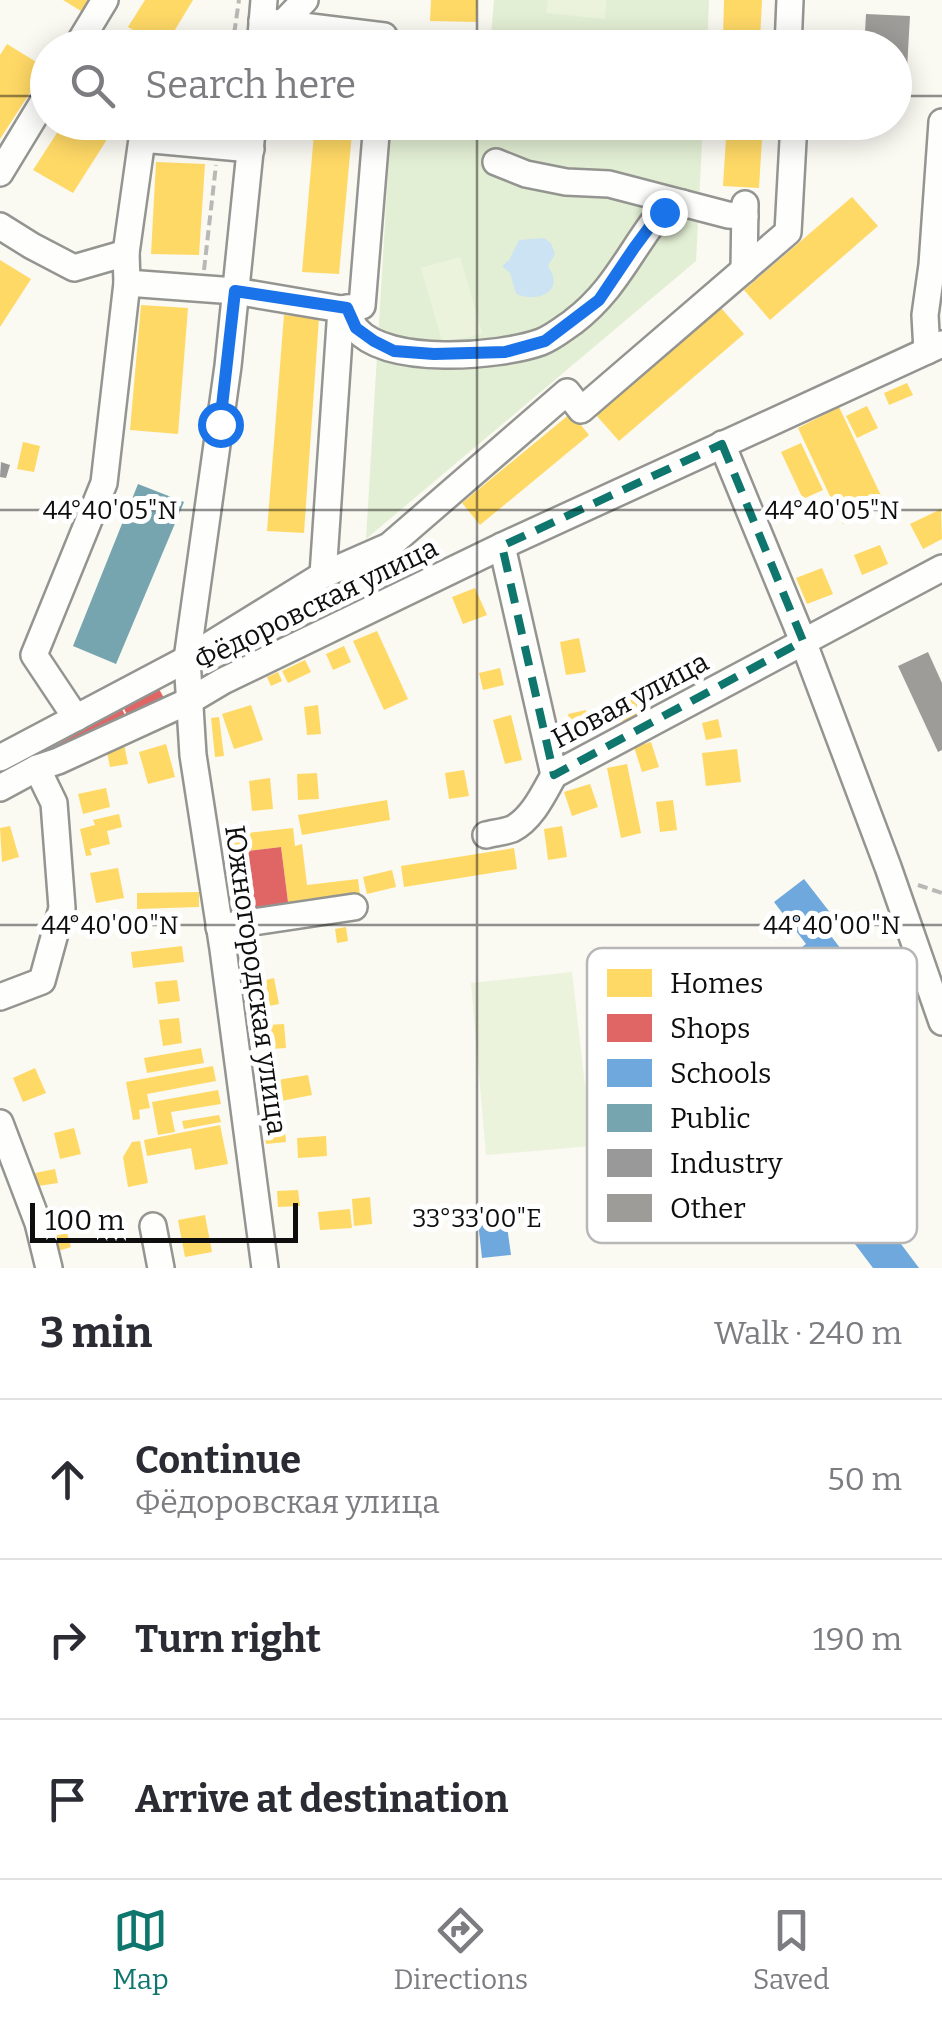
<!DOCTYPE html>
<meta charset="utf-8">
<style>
:root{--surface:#fff;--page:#f7f7f7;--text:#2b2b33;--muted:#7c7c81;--line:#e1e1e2;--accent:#0f766e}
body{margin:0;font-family:Bitter,serif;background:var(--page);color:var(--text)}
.scale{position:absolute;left:30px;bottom:25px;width:268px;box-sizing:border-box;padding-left:10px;border:5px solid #0e0e0e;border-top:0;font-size:28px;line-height:35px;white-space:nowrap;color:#0e0e0e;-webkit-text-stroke:8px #fff;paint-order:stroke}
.stop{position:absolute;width:30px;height:30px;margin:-22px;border:8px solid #1a73e8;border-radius:50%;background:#fff}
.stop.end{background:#1a73e8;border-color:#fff;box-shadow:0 2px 10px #0008}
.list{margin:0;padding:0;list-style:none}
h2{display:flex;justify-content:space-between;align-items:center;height:130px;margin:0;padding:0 40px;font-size:42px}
h2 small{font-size:32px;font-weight:400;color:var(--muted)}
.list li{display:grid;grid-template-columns:65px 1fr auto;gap:30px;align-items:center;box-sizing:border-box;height:160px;padding:0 40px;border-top:2px solid var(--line)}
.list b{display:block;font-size:38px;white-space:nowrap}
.list p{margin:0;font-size:32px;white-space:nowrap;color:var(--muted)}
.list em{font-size:32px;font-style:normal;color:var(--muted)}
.icon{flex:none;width:55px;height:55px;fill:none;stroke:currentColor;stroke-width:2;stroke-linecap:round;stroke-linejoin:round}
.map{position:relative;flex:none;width:942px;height:1268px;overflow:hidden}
.search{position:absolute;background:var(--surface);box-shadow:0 5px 25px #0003;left:30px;right:30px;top:30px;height:110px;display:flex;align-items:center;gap:25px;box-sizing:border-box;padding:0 35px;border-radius:55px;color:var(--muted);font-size:38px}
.sheet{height:610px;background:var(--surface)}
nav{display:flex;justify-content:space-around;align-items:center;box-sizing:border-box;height:140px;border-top:2px solid var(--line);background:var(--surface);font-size:28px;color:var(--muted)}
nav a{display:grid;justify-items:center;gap:5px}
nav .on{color:var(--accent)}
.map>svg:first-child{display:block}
.green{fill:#e3efd4}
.pitch{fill:#ecf3dd}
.water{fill:#cbe3f2}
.homes{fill:#ffd966}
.shops{fill:#e06666}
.schools{fill:#6fa8dc}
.public{fill:#76a5af}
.industry{fill:#999}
.building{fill:#9e9c98}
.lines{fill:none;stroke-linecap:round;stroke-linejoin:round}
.minor-casing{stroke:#949491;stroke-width:30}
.path{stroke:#b8b8b6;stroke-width:4;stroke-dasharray:10 5;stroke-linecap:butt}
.minor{stroke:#fefefd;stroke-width:25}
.route{stroke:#1a73e8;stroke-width:12}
.marked{fill:none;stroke:#0f766e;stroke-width:8;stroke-dasharray:20 12;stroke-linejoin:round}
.ticks{fill:none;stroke:#0e0e0e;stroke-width:2.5;stroke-opacity:0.45}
.labels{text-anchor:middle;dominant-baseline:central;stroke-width:10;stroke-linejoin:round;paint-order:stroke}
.street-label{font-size:28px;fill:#0e0e0e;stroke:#fff}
.key{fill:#fff;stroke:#b7b7b7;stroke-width:2.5}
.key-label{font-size:28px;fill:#0e0e0e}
.ticks-label{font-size:25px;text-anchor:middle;fill:#0e0e0e;stroke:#fff;stroke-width:10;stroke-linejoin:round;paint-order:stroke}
</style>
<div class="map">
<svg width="942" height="1268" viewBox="0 0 942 1268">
<rect width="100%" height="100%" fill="#faf9f2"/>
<g class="green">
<path d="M494 0H709L707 47 490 48Z"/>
<path d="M391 123H703L696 261 366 539Z"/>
</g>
<g class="pitch">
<path d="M548 0H606L605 19 546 13Z"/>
<path d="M460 257 482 333 443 344 421 268Z"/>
<path d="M572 972 592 1146 486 1155 471 983Z"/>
</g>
<path class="water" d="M544 238 551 243 555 254 548 266C566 292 537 303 516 294L510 273 502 266 509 260 519 240Z"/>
<g class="homes">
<path d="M63 0H88L81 11Z"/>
<path d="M145 0H193L164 48 128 27Z"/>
<path d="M431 0H477L476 22 430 21Z"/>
<path d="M724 0H762L760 41H768L767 48H731L732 39 723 38Z"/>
<path d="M7 44 46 68 0 139V55Z"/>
<path d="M64 122H118L73 193 33 170Z"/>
<path d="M160 122H196V128L160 127Z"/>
<path d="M315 122H353L339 274 302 272Z"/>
<path d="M727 122H763L759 188 723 186Z"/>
<path d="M156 162 205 164 199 255 151 254Z"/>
<path d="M852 197 878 226 770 320 744 290Z"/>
<path d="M0 260 31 279 0 327Z"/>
<path d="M141 305 188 308 178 434 130 430Z"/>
<path d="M721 308 744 334 619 441 596 415Z"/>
<path d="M284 315 319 318 304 533 267 531Z"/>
<path d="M907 383 913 395 889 405 884 393Z"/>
<path d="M867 406 878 428 857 438 846 416Z"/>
<path d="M839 407 885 504 843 524 798 428Z"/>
<path d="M571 413 589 435 480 525 462 503Z"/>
<path d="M23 442 40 446 34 472 17 469Z"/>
<path d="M801 443 823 490 803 499 781 452Z"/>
<path d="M941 509 942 539 923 549 910 524Z"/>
<path d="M880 545 888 564 862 575 854 555Z"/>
<path d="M822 568 833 594 807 604 796 578Z"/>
<path d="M475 588 487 615 463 624 452 597Z"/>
<path d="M377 631 408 699 384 710 353 641Z"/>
<path d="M579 638 586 672 566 675 560 642Z"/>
<path d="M344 646 351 662 333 670 326 654Z"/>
<path d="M305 660 311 672 288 683 282 671Z"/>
<path d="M500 668 504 685 483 690 479 673Z"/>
<path d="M278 672 282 681 271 686 267 677Z"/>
<rect x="616" y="698" width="21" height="23"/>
<path d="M251 705 263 740 234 749 222 714Z"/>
<path d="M318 705 321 734 307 735 304 707Z"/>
<path d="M586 710 591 731 573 735 568 714Z"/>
<path d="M511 715 522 760 505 764 493 720Z"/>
<path d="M219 717 224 756 215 757 211 718Z"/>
<path d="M718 719 722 737 706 740 702 723Z"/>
<path d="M651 742 659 767 642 772 634 747Z"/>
<path d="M124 744 128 764 110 767 106 747Z"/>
<path d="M166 744 175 777 148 784 139 752Z"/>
<path d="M737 749 741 782 706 786 702 753Z"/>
<path d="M627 764 641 833 621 838 607 768Z"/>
<path d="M464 770 469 796 449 799 445 773Z"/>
<path d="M317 773 319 799 298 800 297 774Z"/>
<path d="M270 778 273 809 252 811 249 781Z"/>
<path d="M590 784 598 807 572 816 564 792Z"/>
<path d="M106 788 110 807 83 814 78 794Z"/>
<path d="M387 800 390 820 302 835 298 815Z"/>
<path d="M673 800 677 830 660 832 656 802Z"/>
<path d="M119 814 122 827 107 831 110 844 90 849 92 855 86 856 80 829 95 825 93 820Z"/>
<path d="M10 826 19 857 2 862 0 828Z"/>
<path d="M562 826 567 857 548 860 544 829Z"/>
<path d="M293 828 295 846 302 844 307 885 358 879 361 903 298 912 297 901 288 902 281 847 230 853 228 835Z"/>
<path d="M514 848 517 869 404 887 401 866Z"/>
<path d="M118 868 124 898 96 903 90 873Z"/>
<path d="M392 870 396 887 367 894 363 877Z"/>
<path d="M199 892V907L137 909V893Z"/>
<path d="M346 927 348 941 337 943 335 929Z"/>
<path d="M182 946 184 962 133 968 131 952Z"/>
<path d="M274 978 279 1004 263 1007 258 982Z"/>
<path d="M177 980 180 1001 158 1004 155 982Z"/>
<path d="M179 1018 182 1043 163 1046 159 1020Z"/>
<path d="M284 1024 286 1048 269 1049 268 1025Z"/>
<path d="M201 1048 204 1063 147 1073 144 1058Z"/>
<path d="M213 1066 216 1081 147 1094 150 1108 139 1110 140 1119 133 1120 126 1082Z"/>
<path d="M35 1068 46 1093 23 1102 13 1078Z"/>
<path d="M308 1075 312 1095 281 1101 277 1080Z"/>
<path d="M218 1090 221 1104 171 1112 175 1132 158 1135 152 1102Z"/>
<path d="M219 1115 221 1122 184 1129 182 1121Z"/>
<path d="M284 1118 286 1142 266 1144 264 1119Z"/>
<path d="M220 1125 228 1164 195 1170 191 1148 147 1156 144 1140Z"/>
<path d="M74 1128 81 1154 60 1159 54 1133Z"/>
<path d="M326 1136 327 1156 298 1158 297 1138Z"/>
<path d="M140 1141 148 1183 128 1187 123 1157 132 1142Z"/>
<path d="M55 1169 58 1183 38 1186 35 1173Z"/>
<path d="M298 1190 300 1206 278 1207 277 1191Z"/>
<path d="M370 1197 372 1224 354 1226 352 1199Z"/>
<path d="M350 1209 352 1228 320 1230 318 1212Z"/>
<path d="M205 1215 212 1252 185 1257 178 1220Z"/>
<path d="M67 1233 71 1247 55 1252 51 1237Z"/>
</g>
<g class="shops">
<path d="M158 687 165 700 130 720 123 707Z"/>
<path d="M122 709 128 721 58 758 51 748Z"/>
<path d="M281 847 288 902 297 901 298 912 237 914 230 853Z"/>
</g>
<g class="schools">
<path d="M804 879 839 924 828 932 853 965 824 987 797 951 806 944 774 902Z"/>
<path d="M829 1148 919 1268H873L799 1170Z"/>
<path d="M506 1219 511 1255 482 1258 478 1222Z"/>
</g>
<path class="public" d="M138 484 184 502 116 664 73 646Z"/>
<path class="industry" d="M1 462 10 465 6 478 0 477Z"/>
<g class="building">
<path d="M866 14 910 16 905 104 894 103V48H826L827 30 865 32Z"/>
<path d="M928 652 942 683V750L938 752 898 666Z"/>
</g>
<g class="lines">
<defs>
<g id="minor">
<path d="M790 0 788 47 799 48"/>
<path d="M262 21 384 36 383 48"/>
<path d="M283 23 305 0"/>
<path d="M76 48 105 0"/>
<path d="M260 48 264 0"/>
<path d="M253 122 228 366 187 659 193 755 223 949 265 1268"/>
<path d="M496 162 526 174 566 182 609 184 728 215 745 216"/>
<path d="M0 173 48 94"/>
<path d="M0 226 32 246 74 268 126 253"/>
<path d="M744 270 745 204"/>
<path d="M127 283 235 291 341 309 323 575"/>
<path d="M347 308C350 314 352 324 356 329 388 366 499 357 541 342 552 338 563 329 573 322 612 292 626 259 654 221L665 212 682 203"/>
<path d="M341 309 362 306 377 122"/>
<path d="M927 351 925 315 932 265 942 122"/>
<path d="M722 444 803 641 888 867 942 1022"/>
<path d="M502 546 554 775 942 568"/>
<path d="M76 718 34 655 104 483 127 283 126 253 142 139 251 149"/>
<path d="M0 758 187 659 323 575 389 546 567 392 581 410 788 232 794 122"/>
<path d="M0 788 37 768 58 761 191 700 223 681 502 546 942 344"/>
<path d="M486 835C494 833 504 832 512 829 532 819 544 793 554 775"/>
<path d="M219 927 354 907"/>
<path d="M0 997 42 981 62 908 54 803 37 768"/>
<path d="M719 1052 918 958"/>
<path d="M0 1123 38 1223 49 1268"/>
<path d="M796 1161 819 1004"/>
<path d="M153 1226 161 1268"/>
</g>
</defs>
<use href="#minor" class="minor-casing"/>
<g class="path">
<path d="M232 48 239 0"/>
<path d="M204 270 216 165"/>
<path d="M918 885 942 893"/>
</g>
<use href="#minor" class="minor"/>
</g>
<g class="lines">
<path class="route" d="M220 424 235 291 347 308 356 328 374 341 394 351 434 354 505 352 545 341 599 300 634 248 654 221 664 212"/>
</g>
<path class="marked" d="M722 444 803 641 554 775 502 546Z"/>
<path class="ticks" d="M477 0V48M0 96H48M894 96H942M477 122V1268M0 510H942M0 925H942"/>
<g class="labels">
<g class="street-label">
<text transform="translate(316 604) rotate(-26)">Фёдоровская улица</text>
<text transform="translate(630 700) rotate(-28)">Новая улица</text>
<text transform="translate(256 980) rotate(82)">Южногородская улица</text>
</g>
</g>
<rect x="587" y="948" width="330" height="295" rx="15" class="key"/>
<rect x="607" y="969" width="45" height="28" fill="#ffd966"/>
<rect x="607" y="1014" width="45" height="28" fill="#e06666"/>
<rect x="607" y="1059" width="45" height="28" fill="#6fa8dc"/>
<rect x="607" y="1104" width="45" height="28" fill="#76a5af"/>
<rect x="607" y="1149" width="45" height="28" fill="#999"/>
<rect x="607" y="1194" width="45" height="28" fill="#9e9c98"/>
<g class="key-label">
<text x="670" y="993">Homes</text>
<text x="670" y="1038">Shops</text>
<text x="670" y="1083">Schools</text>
<text x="670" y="1128">Public</text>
<text x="670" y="1173">Industry</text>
<text x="670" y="1218">Other</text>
</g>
<g class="ticks-label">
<text x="110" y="519">44°40'05"N</text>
<text x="832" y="519">44°40'05"N</text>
<text x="110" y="934">44°40'00"N</text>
<text x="832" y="934">44°40'00"N</text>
<text x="477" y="1227">33°33'00"E</text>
</g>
</svg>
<div class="scale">100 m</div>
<div class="stop" style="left:220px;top:424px"></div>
<div class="stop end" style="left:664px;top:212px"></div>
<div class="search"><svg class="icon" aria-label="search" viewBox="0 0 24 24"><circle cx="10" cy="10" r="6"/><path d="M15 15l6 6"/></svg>Search here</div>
</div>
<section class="sheet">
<h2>3 min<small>Walk · 240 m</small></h2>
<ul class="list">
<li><svg class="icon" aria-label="ahead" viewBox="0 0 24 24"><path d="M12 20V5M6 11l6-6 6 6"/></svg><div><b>Continue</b><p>Фёдоровская улица</p></div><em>50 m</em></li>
<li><svg class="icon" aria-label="right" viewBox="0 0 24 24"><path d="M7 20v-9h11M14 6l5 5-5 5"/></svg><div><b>Turn right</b></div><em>190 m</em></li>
<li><svg class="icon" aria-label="arrive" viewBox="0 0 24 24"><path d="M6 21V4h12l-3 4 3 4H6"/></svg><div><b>Arrive at destination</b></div></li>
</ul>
</section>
<nav>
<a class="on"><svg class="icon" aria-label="map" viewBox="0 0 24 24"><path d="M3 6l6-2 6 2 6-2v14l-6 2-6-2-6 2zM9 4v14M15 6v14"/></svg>Map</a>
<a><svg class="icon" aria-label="directions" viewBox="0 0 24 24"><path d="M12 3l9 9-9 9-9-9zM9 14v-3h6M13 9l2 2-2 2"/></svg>Directions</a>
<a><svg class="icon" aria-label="saved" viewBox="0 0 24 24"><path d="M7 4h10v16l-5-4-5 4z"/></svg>Saved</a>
</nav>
